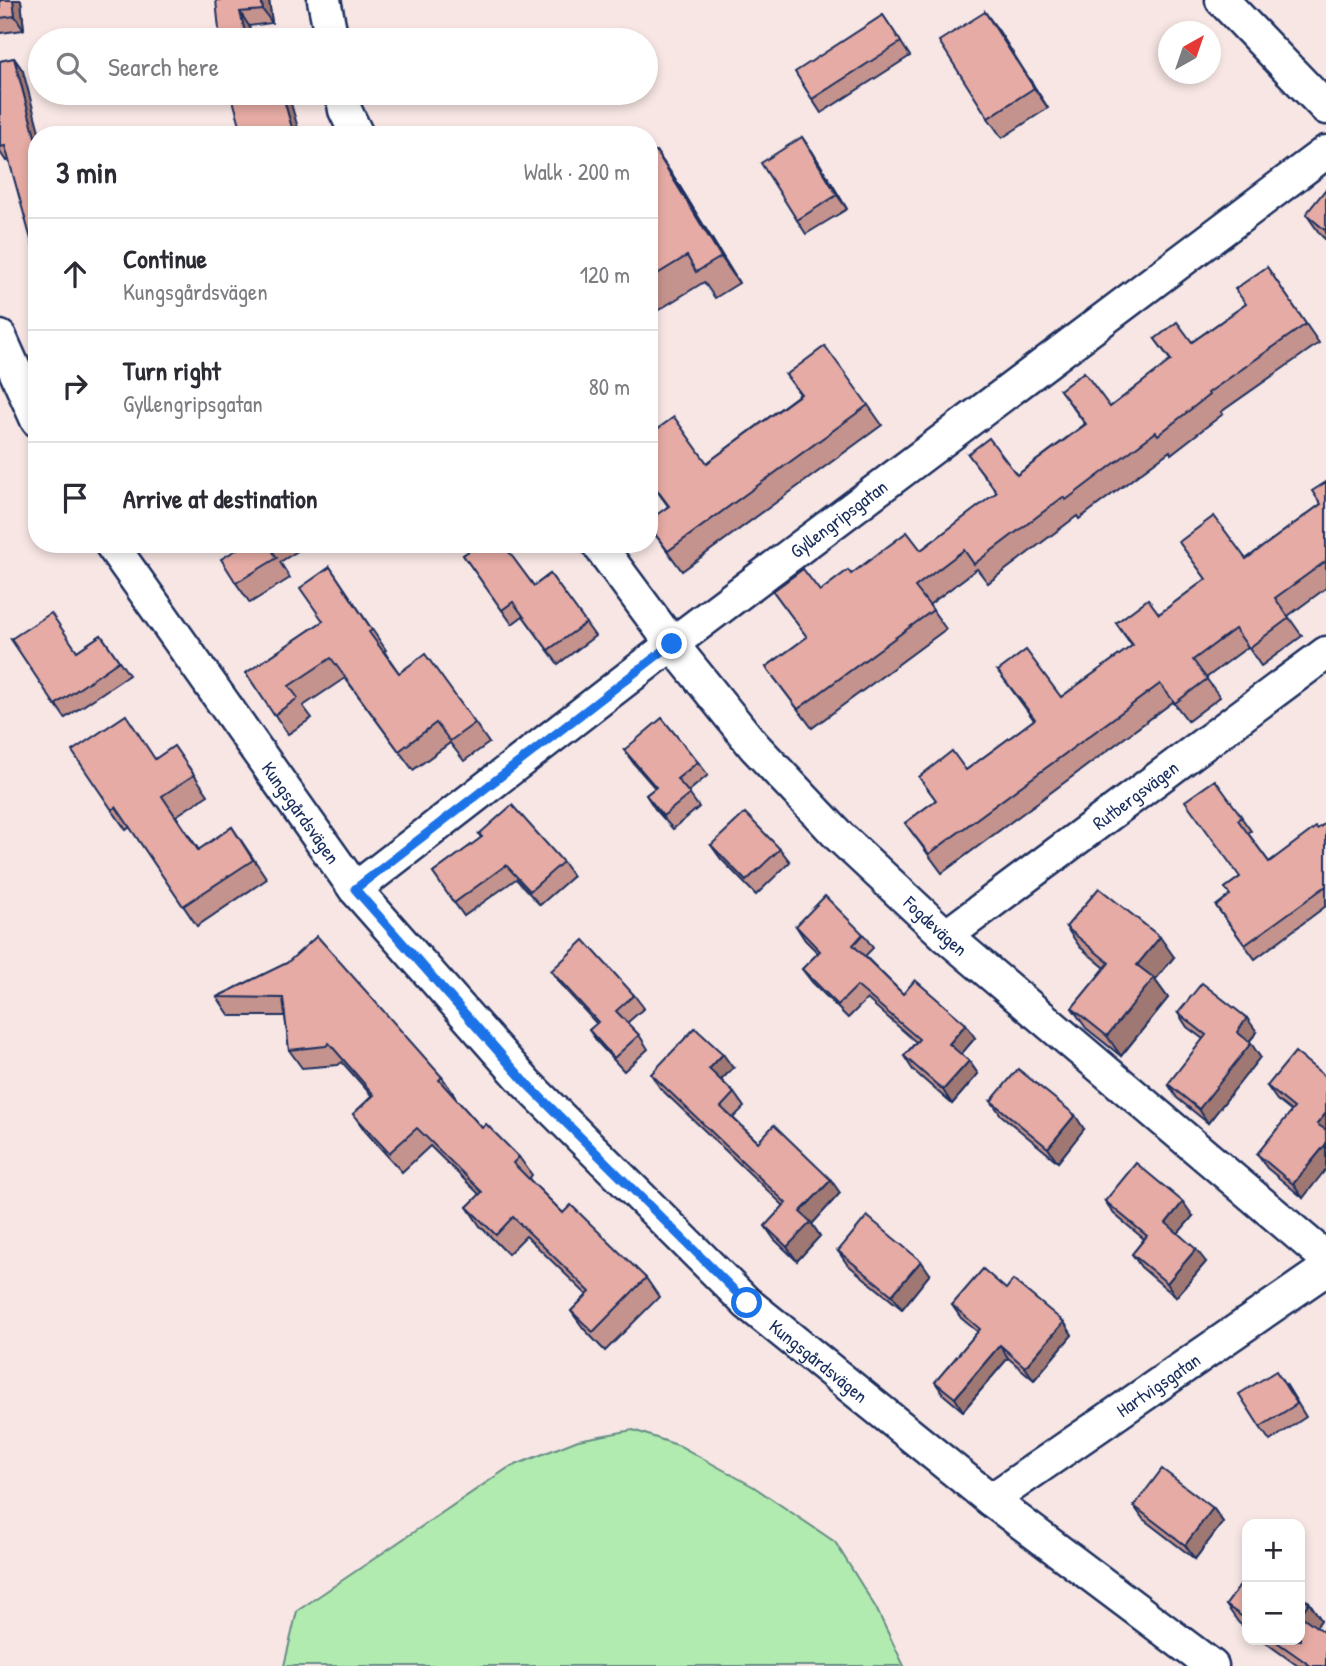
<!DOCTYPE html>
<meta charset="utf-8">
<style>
:root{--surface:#fff;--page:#f7f7f7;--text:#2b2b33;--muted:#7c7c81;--line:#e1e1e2}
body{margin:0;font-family:"Patrick Hand",sans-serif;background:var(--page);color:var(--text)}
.controls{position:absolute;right:21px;bottom:21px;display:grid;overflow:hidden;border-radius:14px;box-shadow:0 4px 10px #0003}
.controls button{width:63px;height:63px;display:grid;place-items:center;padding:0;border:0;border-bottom:2px solid var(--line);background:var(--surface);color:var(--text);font:35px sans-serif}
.compass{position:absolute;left:1158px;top:21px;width:63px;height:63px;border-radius:50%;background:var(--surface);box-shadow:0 4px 10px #0003;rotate:40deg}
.stop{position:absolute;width:21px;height:21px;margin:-16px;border:5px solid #1a73e8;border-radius:50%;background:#fff}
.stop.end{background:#1a73e8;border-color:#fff;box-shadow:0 2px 7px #0008}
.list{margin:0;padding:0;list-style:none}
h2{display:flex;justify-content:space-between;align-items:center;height:91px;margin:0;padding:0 28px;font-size:30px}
h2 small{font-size:23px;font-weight:400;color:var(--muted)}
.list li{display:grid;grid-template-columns:46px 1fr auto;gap:21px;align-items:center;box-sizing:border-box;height:112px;padding:0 28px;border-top:2px solid var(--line)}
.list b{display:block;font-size:26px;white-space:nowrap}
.list p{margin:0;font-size:23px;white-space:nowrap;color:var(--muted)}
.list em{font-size:23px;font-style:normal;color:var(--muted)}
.icon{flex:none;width:38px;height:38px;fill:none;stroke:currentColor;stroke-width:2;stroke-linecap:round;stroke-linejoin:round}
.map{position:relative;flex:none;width:1326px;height:1666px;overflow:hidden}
.search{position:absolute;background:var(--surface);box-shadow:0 4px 10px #0003;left:28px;top:28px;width:630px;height:77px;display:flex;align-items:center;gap:18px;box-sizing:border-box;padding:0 24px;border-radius:38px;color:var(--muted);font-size:26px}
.panel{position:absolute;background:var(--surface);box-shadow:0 4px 10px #0003;left:28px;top:126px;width:630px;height:427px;border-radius:28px}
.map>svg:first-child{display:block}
.green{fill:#b2ebaf;stroke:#668d86;stroke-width:2}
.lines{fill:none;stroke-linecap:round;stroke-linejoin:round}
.minor-casing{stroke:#1b2f5e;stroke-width:37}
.minor{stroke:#fff;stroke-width:32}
.wall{fill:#c5938d;stroke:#1b2f5e;stroke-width:2}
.shaded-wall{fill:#a07873;stroke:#1b2f5e;stroke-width:2}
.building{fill:#e5aba4;stroke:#1b2f5e;stroke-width:2}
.route{stroke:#1a73e8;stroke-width:9}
.labels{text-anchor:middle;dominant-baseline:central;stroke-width:6;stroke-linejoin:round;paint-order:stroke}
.street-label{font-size:19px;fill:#1b2f5e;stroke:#fff}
</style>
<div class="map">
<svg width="1326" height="1666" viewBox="0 0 1326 1666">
<rect width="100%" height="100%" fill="#f7e6e4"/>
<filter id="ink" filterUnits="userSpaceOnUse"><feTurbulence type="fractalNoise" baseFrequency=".0143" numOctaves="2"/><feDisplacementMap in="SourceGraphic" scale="14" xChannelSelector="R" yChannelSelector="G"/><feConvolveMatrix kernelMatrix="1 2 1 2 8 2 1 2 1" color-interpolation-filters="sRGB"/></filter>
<g filter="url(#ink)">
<path class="green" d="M633 1430 680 1446 754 1487 835 1542 876 1608 904 1666H284L297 1611 508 1468 578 1440Z"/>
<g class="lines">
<defs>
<g id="minor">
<path d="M324 0 332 40"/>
<path d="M1222 0 1326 108"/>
<path d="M342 93 345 110 357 135"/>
<path d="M0 337 37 420"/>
<path id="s1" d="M111 544 355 889 526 1083 747 1303 991 1500 1212 1666"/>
<path id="s2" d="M598 544 672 644 754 746 839 836 946 936 1326 1258"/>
<path id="s3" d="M355 889 672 644 1326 152"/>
<path id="s4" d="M946 936 1326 653"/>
<path id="s5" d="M991 1500 1326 1269"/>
</g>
</defs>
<use href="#minor" class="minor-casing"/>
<use href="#minor" class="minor"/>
</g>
<g class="wall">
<path d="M0 0H21L24 30 0 33Z"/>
<path d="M216 0H269L272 23 249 26Z"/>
<path d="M985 12 1048 108 1002 138 988 118Z"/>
<path d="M883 15 910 56 821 113 812 99Z"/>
<path d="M14 58 23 71 9 160 6 161 0 152V61Z"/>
<path d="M812 151 847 209 806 234 797 220Z"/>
<path d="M649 155 674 177 739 283 715 298 704 282 649 316Z"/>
<path d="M1326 189V240L1320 234 1306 214Z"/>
<path d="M1267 267 1319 343 1221 412 1223 414 1171 454 1170 451 1079 519 1077 516 988 583 977 569 929 605 946 629 812 728 766 667 807 637 773 591H820L851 574 921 550 997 493 968 454 1017 475 1085 424 1060 390 1110 407 1171 361 1155 339 1192 342 1246 304Z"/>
<path d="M786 375 868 405 882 425 682 571 649 526 668 506 649 480V435L707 463 800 394Z"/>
<path d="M1326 482V588L1288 616 1302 636 1261 666 1248 647 1206 678 1220 697 1188 721 1173 702 942 873 905 823 936 800 919 777 966 770 1034 720 998 671 1061 697 1132 646 1116 623 1159 614 1206 579 1179 542 1246 559 1321 504Z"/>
<path d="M246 544H309L280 562 290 578 250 603 236 583Z"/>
<path d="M468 544H512L506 549 534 586 550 574 595 636 558 664 523 616 512 624 463 555 472 549Z"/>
<path d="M330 567 386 650 384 651 399 673 475 723 489 743 464 761 450 743 413 770 345 678 303 706 312 718 288 734 246 673 323 621Z"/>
<path d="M101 635 129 675 65 718 11 639 77 651Z"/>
<path d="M624 750 698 762 708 775 688 792 699 807 673 829 655 809 646 795 655 788 634 764Z"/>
<path d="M155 759 188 766 208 795 176 816 199 850 232 827 267 879 197 926 130 827 126 830 112 810Z"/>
<path d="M1215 780 1251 831 1248 833 1269 862 1326 823V906L1255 959 1216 906 1230 895 1225 888 1240 877Z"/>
<path d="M479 834 563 862 573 876 540 905 516 879 464 916 433 873 481 838Z"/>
<path d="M711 845 780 849 790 862 756 895 721 859Z"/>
<path d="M796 926 863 934 873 948 865 956 903 994 975 1038 961 1054 969 1061 978 1074 952 1104 913 1070 904 1056 916 1042 867 999 848 1018 812 982 802 969 818 953 805 940Z"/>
<path d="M1066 927 1174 957 1155 980 1168 998 1121 1056 1086 1028 1072 1008 1105 968 1080 947Z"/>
<path d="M287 963 442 1077 455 1096 454 1097 482 1128 519 1157 532 1175 529 1179 563 1213 646 1278 659 1297 605 1351 584 1329 571 1311 587 1295 526 1236 508 1254 480 1226 467 1207 480 1195 430 1146 402 1172 366 1132 353 1114 372 1096 342 1062 338 1065 302 1068 289 1050 285 1016H230L217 997Z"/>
<path d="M551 971 634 995 644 1008 627 1023 639 1035 648 1049 624 1071 599 1044 589 1030 597 1024 561 985Z"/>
<path d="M1178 1013 1257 1032 1249 1042 1260 1057 1208 1123 1177 1098 1168 1084 1203 1039 1187 1027Z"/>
<path d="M733 1068 721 1080 734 1093 744 1107 733 1118 758 1142 840 1193 812 1224 820 1236 797 1261 774 1239 765 1226 784 1206 660 1088 651 1074Z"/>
<path d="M1326 1077 1303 1198 1267 1168 1257 1154 1292 1112 1277 1100 1267 1086Z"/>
<path d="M991 1101 1084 1129 1058 1162 1001 1115Z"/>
<path d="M1105 1201 1193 1216 1178 1233 1206 1262 1176 1297 1141 1267 1132 1254 1144 1239 1114 1214Z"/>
<path d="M838 1251 930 1274 902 1309 847 1264Z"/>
<path d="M1006 1289 1064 1322 1072 1335 1034 1380 1008 1358 963 1411 944 1395 935 1382 978 1332 961 1318 952 1305Z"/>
<path d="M1286 1384 1306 1417 1270 1441 1260 1427Z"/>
<path d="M1134 1506 1213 1508 1223 1522 1195 1559 1143 1519Z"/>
<path d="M1247 1576V1629L1239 1623 1226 1605Z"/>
<path d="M1309 1602 1321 1620 1316 1627 1326 1666H1298L1262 1640H1300Z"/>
</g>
<g class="shaded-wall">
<path d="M13 0H21L24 30 15 16Z"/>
<path d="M261 0H269L272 23 263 10Z"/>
<path d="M240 12 249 26 253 40H247Z"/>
<path d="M985 12 999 31 1048 108 1034 88Z"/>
<path d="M14 58 23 71 40 135H37V139L35 137Z"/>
<path d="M282 93H288L300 135H294Z"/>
<path d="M802 137 812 151 847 209 837 195Z"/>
<path d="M656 151 674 177 739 283 721 257Z"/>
<path d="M1160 937 1174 957 1155 980 1168 998 1121 1056 1107 1036 1137 965Z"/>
<path d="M1247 1018 1257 1032 1246 1045 1237 1032Z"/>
<path d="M966 1024 975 1038 958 1058 949 1044Z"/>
<path d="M1251 1043 1260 1057 1208 1123 1199 1109Z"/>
<path d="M723 1054 733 1068 719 1082 709 1069Z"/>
<path d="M969 1061 978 1074 952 1104 943 1090Z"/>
<path d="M1326 1113V1136L1317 1124Z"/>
<path d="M1075 1115 1084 1129 1058 1162 1048 1148Z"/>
<path d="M1326 1144V1169L1303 1198 1293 1184Z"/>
<path d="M831 1180 840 1193 812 1224 820 1236 797 1261 787 1247 800 1212Z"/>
<path d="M1183 1202 1193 1216 1175 1237 1166 1223Z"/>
<path d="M1196 1249 1206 1262 1176 1297 1167 1283Z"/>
<path d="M921 1261 930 1274 902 1309 892 1295Z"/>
<path d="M1064 1322 1072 1335 1034 1380 1025 1367Z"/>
<path d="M1000 1345 1008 1358 963 1411 955 1398Z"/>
<path d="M1213 1508 1223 1522 1195 1559 1185 1545Z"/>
<path d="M1309 1602 1321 1620 1312 1633 1300 1615Z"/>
</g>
<g class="building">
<path d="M0 0H13L15 16 0 18Z"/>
<path d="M216 0H261L263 10 240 12 247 40H220Z"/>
<path d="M985 12 1034 88 988 118 939 41Z"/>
<path d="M883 15 901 42 812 99 795 72Z"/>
<path d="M14 58 35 137H37V261L5 146 0 147V61Z"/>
<path d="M231 93H282L294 135H248L244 127 241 128Z"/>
<path d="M802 137 837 195 797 220 761 163Z"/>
<path d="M656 151 721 257 696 272 687 256 649 279V155Z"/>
<path d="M1326 189V231L1306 214Z"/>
<path d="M1267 267 1306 324 1208 393 1209 395 1158 435 1156 432 1066 500 1063 497 974 564 964 550 915 587 933 610 798 709 766 667 807 637 773 591 803 569 820 591 848 570 851 574 907 532 921 550 997 492 968 454 989 438 1017 475 1086 424 1060 390 1084 372 1110 407 1171 360 1155 339 1177 322 1192 342 1246 304 1235 289Z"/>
<path d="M825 346 868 405 668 551 649 526V520L669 506 649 479V435L674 417 707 463 801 394 786 375Z"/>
<path d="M1326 482V561L1275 598 1289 618 1249 648 1235 629 1193 660 1207 679 1175 703 1160 684 929 854 905 823 936 800 919 777 952 751 966 770 1035 719 998 671 1026 650 1061 697 1133 645 1116 623 1148 599 1159 614 1206 579 1179 542 1214 516 1246 559 1321 504 1312 491Z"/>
<path d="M246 544H268L277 558 236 583 221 559Z"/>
<path d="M468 544H503L534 586 550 574 586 623 548 650 513 602 502 610 463 555 472 549Z"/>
<path d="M330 567 372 630 369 632 399 673 425 654 475 723 450 741 436 723 399 751 331 658 289 686 298 698 274 715 246 673 323 621 300 588Z"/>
<path d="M51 613 77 651 101 635 119 661 55 705 11 639Z"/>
<path d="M126 715 155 759 174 746 194 775 162 796 198 850 232 827 253 860 183 906 116 807 112 810 72 751Z"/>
<path d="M662 718 698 762 677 779 690 794 663 816 646 795 656 787 624 750Z"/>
<path d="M1215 780 1242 817 1238 820 1269 862 1316 827 1317 829 1326 823V886L1245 945 1216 906 1230 895 1225 888 1240 877 1185 801Z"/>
<path d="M512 805 563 862 530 891 506 865 454 903 433 873 482 837 479 834Z"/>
<path d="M745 813 780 849 746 881 711 845Z"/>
<path d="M1099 888 1160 937 1137 965 1154 978 1107 1036 1072 1008 1109 963 1066 927Z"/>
<path d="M825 896 863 934 853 945 903 994 915 980 966 1024 949 1044 969 1061 943 1090 904 1056 919 1039 857 986 838 1005 802 969 820 951 796 926Z"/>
<path d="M317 936 442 1077 439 1080 482 1128 486 1124 519 1157 513 1163 563 1213 571 1205 646 1278 593 1332 571 1311 590 1292 513 1217 496 1235 467 1207 482 1192 417 1128 389 1153 353 1114 374 1095 329 1043 326 1046 289 1050 283 998 217 997 287 963Z"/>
<path d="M584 940 634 995 616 1011 639 1035 614 1058 589 1030 598 1022 551 971Z"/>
<path d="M1202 983 1247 1018 1237 1032 1251 1043 1199 1109 1168 1084 1206 1035 1178 1013Z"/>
<path d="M695 1028 723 1054 709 1069 734 1093 721 1107 758 1142 774 1125 831 1180 800 1212 811 1222 787 1247 765 1226 786 1203 651 1074Z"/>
<path d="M1295 1052 1326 1077V1113L1317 1124 1326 1130V1144L1293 1184 1257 1154 1294 1108 1267 1086Z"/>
<path d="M1018 1069 1075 1115 1048 1148 991 1101Z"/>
<path d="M1136 1163 1183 1202 1166 1223 1196 1249 1167 1283 1132 1254 1147 1236 1105 1201Z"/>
<path d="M867 1216 921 1261 892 1295 838 1251Z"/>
<path d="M983 1269 1006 1289 1013 1280 1064 1322 1025 1367 1000 1345 955 1398 935 1382 980 1329 952 1305Z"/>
<path d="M1276 1371 1297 1404 1260 1427 1239 1394Z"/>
<path d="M1162 1469 1213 1508 1185 1545 1134 1506Z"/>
<path d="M1247 1576V1620L1226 1605Z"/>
<path d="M1300 1596 1309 1602 1300 1615Z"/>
<path d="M1300 1615 1326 1634V1666H1311L1274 1640H1300Z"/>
</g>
</g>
<g class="lines" filter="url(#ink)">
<path class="route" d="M672 644 355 889 526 1083 747 1303"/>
</g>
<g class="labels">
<g class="street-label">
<text stroke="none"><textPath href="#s3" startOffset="609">Gyllengripsgatan</textPath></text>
<text stroke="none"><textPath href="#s4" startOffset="236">Rutbergsvägen</textPath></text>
<text stroke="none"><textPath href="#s1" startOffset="329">Kungsgårdsvägen</textPath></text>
<text stroke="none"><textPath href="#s2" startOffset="511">Fogdevägen</textPath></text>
<text stroke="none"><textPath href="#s1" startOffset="1085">Kungsgårdsvägen</textPath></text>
<text stroke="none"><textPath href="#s5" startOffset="203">Hartvigsgatan</textPath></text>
</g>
</g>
</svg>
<div class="controls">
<button>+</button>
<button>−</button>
</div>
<svg class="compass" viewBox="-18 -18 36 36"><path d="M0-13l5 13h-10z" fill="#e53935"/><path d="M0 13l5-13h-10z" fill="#7c7c81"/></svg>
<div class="stop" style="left:747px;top:1303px"></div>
<div class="stop end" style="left:672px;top:644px"></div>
<div class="search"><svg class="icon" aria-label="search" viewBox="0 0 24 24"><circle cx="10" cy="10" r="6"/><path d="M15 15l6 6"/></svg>Search here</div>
<section class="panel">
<h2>3 min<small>Walk · 200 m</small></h2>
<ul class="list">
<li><svg class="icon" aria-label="ahead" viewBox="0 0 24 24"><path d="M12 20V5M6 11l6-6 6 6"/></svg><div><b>Continue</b><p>Kungsgårdsvägen</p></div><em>120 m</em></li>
<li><svg class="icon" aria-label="right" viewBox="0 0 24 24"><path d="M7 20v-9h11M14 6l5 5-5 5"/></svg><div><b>Turn right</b><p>Gyllengripsgatan</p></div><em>80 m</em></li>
<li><svg class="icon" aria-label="arrive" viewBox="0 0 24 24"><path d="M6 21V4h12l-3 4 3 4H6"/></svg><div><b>Arrive at destination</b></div></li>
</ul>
</section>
</div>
